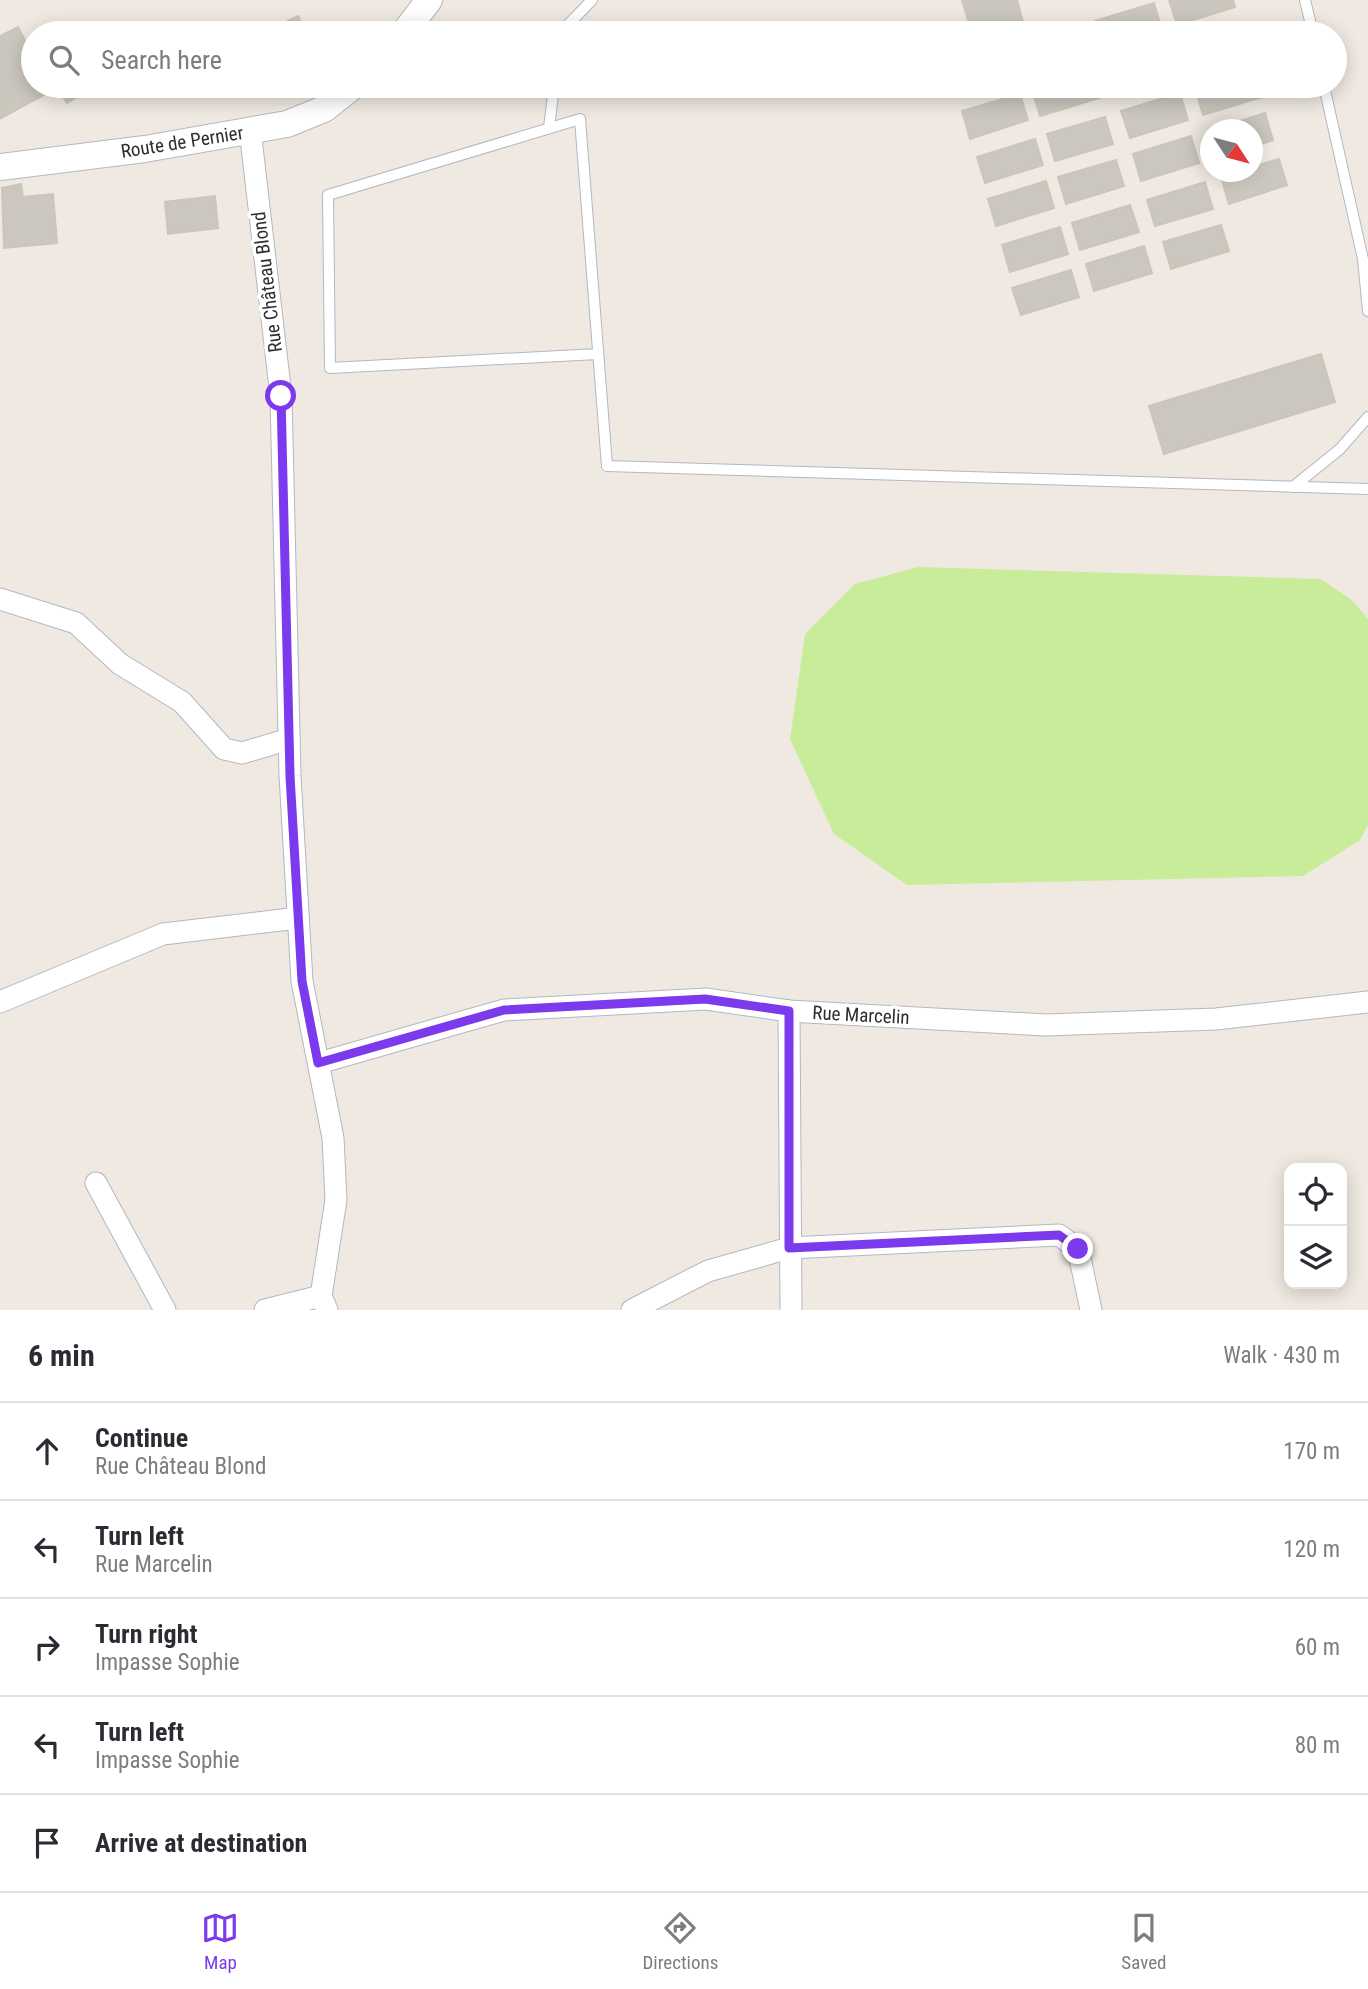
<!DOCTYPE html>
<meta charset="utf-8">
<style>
:root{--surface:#fff;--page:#f7f7f7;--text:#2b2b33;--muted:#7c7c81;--line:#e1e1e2;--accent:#7c3aed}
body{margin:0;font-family:"Roboto Condensed",sans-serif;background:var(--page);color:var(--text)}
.controls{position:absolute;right:21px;bottom:21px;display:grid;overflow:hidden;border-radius:14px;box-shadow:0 4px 18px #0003}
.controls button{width:63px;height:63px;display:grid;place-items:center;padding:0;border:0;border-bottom:2px solid var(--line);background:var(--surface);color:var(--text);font:35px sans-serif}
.compass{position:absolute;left:1200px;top:119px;width:63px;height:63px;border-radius:50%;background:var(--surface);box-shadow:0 4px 18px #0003;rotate:126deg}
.stop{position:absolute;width:21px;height:21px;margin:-16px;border:5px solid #7c3aed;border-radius:50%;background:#fff}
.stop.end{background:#7c3aed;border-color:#fff;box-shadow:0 2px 7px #0008}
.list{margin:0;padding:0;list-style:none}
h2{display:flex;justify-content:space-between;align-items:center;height:91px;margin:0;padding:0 28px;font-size:30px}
h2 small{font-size:23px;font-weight:400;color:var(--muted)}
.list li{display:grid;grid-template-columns:46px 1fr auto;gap:21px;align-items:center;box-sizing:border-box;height:98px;padding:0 28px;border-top:2px solid var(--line)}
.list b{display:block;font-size:26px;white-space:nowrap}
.list p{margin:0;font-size:23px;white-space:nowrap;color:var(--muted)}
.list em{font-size:23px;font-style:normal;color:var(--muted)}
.icon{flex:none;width:38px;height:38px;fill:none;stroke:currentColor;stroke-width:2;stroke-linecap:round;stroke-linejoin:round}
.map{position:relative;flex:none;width:1368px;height:1310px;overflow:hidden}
.search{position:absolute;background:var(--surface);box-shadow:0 4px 18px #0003;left:21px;right:21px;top:21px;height:77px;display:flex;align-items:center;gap:18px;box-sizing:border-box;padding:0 24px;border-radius:38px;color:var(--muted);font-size:26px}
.sheet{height:581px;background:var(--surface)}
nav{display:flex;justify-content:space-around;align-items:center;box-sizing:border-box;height:98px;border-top:2px solid var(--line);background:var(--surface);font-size:19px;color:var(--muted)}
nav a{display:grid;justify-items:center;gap:4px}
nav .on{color:var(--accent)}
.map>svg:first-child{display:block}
.pitch{fill:#c9ec9a}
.building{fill:#cbc7bf;stroke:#cbc5ba;stroke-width:2}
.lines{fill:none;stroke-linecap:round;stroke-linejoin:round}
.service-casing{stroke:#b4b7c1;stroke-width:12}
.minor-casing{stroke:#b4b7c1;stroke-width:23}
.tertiary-casing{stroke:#b4b7c1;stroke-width:28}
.service{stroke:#fff;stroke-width:10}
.minor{stroke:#fff;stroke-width:21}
.tertiary{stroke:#fff;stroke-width:26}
.route{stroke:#7c3aed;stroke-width:9}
.labels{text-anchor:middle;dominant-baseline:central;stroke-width:7;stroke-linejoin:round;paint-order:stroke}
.street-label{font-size:19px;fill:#2e2e2e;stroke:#fff}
</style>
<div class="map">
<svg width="1368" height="1310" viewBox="0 0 1368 1310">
<rect width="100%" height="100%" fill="#efe9e1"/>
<path class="pitch" d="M918 567 1321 579 1353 601 1368 619V825L1360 840 1303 876 907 885 834 834 790 739 805 634 855 584Z"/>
<g class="building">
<path d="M962 0H1017L1023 22 989 33H972Z"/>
<path d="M1169 0H1233L1235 7 1177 25Z"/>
<path d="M1154 3 1162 30 1152 33H1099L1095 21Z"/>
<path d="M298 16 306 33H262Z"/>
<path d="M18 27 33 56V86H49L51 91 1 118 0 36Z"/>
<path d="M56 86H91L92 87 67 103Z"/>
<path d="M1044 86H1095L1099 98 1040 116 1032 89Z"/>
<path d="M1203 86H1258L1262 97 1203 115 1195 88Z"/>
<path d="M1180 93 1188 120 1130 138 1121 111Z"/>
<path d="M1020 94 1028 120 970 139 962 111Z"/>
<path d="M1265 113 1273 140 1252 147V130H1212Z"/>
<path d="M1105 117 1113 144 1055 161 1047 134Z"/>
<path d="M1191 136 1199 163 1141 181 1133 154Z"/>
<path d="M1035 139 1043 165 985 183 977 157Z"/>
<path d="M1279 159 1287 185 1229 204 1221 177 1252 172V167Z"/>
<path d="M1116 160 1124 186 1066 204 1058 177Z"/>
<path d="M1046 181 1054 208 996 226 988 199Z"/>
<path d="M1205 182 1213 209 1155 226 1147 200Z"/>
<path d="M21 184 23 197 53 194 57 243 4 248 2 188Z"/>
<path d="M215 196 218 228 168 234 165 202Z"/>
<path d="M1130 205 1139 232 1080 250 1072 223Z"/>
<path d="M1221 225 1229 251 1171 269 1163 242Z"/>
<path d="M1060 227 1068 254 1010 272 1002 245Z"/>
<path d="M1144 246 1152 273 1094 291 1086 264Z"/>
<path d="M1071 270 1079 297 1021 315 1012 288Z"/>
<path d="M1321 354 1335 402 1164 454 1149 406Z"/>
</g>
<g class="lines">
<defs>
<g id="service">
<path d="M1305 0 1313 33"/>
<path d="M560 33 592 0"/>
<path d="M1324 86 1363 259 1368 311"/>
<path d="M549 128 554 86"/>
<path d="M598 354 330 368 328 195 580 119 607 466 1368 489"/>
<path d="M1293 487 1340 449 1368 417"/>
</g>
<g id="minor">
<path d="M250 130 281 396 290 776 302 981 333 1138 336 1200 321 1296 327 1310"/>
<path d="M0 599 76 623 120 664 182 702 224 749 242 753 289 739"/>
<path d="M0 1002 163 934 298 918"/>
<path d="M789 1011 791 1310"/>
<path d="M319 1063 504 1010 706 999 789 1011 1046 1025 1216 1019 1368 1002"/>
<path d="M96 1183 165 1310"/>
<path d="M265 1310 321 1296"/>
<path d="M632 1310 708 1271 789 1248 1059 1235 1078 1249 1091 1310"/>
</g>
<g id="tertiary">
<path d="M404 33 429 0"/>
<path d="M0 167 145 149 287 124 324 109 353 86"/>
</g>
</defs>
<use href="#service" class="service-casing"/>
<use href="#minor" class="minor-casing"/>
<use href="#tertiary" class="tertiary-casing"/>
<use href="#service" class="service"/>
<use href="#minor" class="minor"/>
<use href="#tertiary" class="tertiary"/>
</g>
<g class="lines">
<path class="route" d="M281 396 290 776 302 981 318 1063 504 1010 705 999 789 1011V1248L1059 1235 1078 1249"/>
</g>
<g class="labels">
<g class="street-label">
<text transform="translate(182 142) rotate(-9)">Route de Pernier</text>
<text transform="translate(267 282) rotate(-97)">Rue Château Blond</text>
<text transform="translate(861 1015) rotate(3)">Rue Marcelin</text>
</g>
</g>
</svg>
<div class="controls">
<button><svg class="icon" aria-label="locate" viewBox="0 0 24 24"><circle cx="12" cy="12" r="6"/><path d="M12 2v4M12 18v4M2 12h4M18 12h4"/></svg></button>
<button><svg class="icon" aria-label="layers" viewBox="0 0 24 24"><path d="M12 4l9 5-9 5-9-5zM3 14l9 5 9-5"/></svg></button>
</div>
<svg class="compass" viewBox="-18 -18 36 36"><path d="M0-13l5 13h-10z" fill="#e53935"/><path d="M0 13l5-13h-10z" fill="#7c7c81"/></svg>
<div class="stop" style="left:281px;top:396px"></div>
<div class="stop end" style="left:1078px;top:1249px"></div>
<div class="search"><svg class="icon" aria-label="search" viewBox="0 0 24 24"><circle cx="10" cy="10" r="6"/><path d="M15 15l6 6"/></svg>Search here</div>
</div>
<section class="sheet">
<h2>6 min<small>Walk · 430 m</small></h2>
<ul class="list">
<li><svg class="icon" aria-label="ahead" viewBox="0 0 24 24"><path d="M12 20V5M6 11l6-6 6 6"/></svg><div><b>Continue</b><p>Rue Château Blond</p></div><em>170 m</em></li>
<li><svg class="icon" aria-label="left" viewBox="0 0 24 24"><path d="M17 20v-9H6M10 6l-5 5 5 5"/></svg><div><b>Turn left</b><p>Rue Marcelin</p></div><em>120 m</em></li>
<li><svg class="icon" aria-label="right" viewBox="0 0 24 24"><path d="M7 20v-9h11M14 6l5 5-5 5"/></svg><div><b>Turn right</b><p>Impasse Sophie</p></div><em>60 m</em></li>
<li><svg class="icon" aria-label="left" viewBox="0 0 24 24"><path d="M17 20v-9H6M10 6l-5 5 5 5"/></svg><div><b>Turn left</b><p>Impasse Sophie</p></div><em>80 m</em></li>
<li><svg class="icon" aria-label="arrive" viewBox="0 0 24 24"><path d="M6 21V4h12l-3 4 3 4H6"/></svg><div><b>Arrive at destination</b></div></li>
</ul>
</section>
<nav>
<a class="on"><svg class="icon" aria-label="map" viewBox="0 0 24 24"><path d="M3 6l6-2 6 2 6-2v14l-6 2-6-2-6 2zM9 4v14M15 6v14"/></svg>Map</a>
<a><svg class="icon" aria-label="directions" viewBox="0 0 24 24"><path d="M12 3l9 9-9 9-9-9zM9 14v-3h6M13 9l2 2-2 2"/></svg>Directions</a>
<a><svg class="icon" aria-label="saved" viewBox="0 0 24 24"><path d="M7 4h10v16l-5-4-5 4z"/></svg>Saved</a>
</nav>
